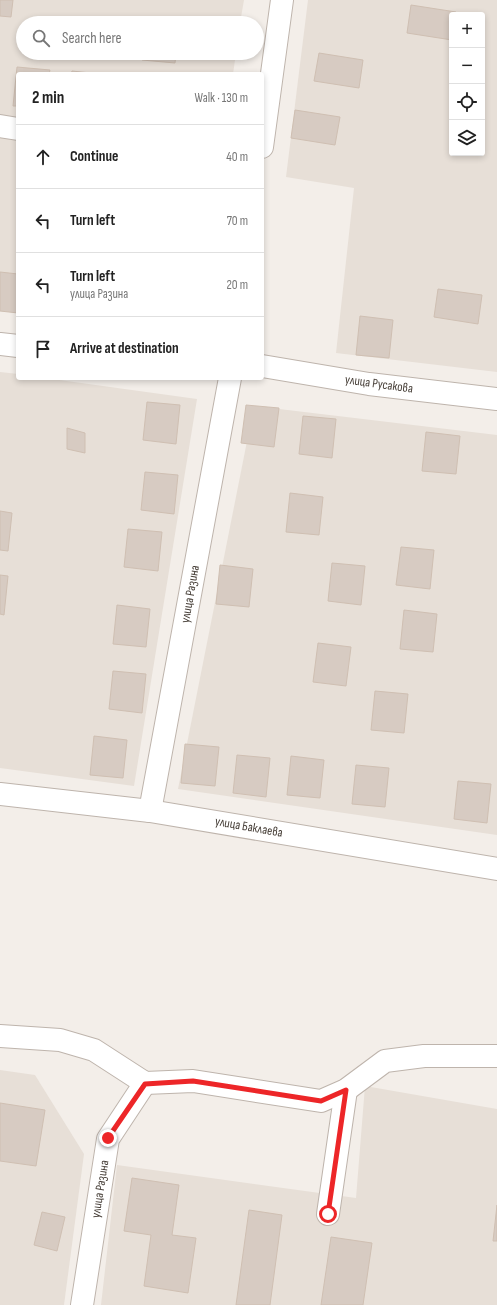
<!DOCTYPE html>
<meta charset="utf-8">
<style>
:root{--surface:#fff;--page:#f2f2f2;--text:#222;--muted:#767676;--line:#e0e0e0}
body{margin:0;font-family:"Sofia Sans Condensed",sans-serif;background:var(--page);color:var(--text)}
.controls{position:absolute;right:12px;top:12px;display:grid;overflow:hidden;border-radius:4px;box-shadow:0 2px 6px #0003}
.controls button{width:36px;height:36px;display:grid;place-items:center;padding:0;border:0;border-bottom:1px solid var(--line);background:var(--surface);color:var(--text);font:20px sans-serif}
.stop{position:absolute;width:12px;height:12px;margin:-9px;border:3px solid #ed2628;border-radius:50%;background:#fff}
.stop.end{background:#ed2628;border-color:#fff;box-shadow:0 1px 4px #0008}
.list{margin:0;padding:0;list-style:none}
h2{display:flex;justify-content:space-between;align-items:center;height:52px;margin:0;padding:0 16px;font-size:17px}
h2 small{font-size:13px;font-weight:400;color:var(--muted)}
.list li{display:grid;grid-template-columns:26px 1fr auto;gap:12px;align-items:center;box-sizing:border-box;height:64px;padding:0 16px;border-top:1px solid var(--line)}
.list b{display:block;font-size:15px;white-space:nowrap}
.list p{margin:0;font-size:13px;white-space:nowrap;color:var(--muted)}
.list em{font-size:13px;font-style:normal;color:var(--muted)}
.icon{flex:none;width:22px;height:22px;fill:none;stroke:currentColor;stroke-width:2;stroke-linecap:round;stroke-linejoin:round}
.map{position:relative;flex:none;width:497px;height:1305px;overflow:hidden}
.search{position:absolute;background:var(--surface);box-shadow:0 2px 6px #0003;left:16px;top:16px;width:248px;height:44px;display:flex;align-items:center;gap:10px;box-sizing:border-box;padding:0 14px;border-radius:22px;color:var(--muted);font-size:15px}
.panel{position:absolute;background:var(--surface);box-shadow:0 2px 6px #0003;left:16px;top:72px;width:248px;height:308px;border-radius:4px}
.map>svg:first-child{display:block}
.residential{fill:#e7dfd7;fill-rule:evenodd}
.building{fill:#d7cbc2;stroke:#cfbfb2}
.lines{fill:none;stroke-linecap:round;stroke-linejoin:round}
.minor-casing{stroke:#beb4ac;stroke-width:24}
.minor{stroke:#fff;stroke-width:22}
.route{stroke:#ed2628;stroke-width:5}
.labels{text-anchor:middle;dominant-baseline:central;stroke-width:3;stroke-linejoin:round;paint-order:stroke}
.street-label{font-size:13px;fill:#463e37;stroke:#fff}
</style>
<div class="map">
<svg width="497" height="1305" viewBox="0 0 497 1305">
<rect width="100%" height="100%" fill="#f3eee9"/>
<g class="residential">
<path d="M0 0H244L240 23H23V53H236L233 74H18V313L0 311Z"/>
<path d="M308 0H497V372L336 353 354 188 286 177ZM452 15H482V153H452Z"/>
<path d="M0 372 18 374V378H45L197 399 134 786 0 768Z"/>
<path d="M254 406 497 435V835L178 789Z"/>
<path d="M0 1070 35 1075 84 1154 64 1305H0Z"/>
<path d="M365 1086 497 1109V1305H101L117 1165 356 1198Z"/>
</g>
<g class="building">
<path d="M0 0H13L11 17 0 16Z"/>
<path d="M411 5 456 12 455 15H452V40L407 33Z"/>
<path d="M143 53H176L175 63 142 60Z"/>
<path d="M319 53 363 60 359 88 314 81Z"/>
<path d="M17 67 50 70 49 74H18V106H13Z"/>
<path d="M72 71 100 74H71Z"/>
<path d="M295 110 340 117 335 145 291 138Z"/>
<path d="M0 272 18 274V313L0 311Z"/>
<path d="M438 289 482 295 478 324 434 317Z"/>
<path d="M360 316 393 320 389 358 356 355Z"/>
<path d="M147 402 180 405 176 444 143 440Z"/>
<path d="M246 405 279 408 274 447 241 443Z"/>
<path d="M303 416 336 419 332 458 299 454Z"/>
<path d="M67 428 85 433V453L67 449Z"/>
<path d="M426 432 460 436 456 474 422 471Z"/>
<path d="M145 472 178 475 174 514 141 510Z"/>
<path d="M290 493 323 497 319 535 286 532Z"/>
<path d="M0 511 12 513 8 551 0 550Z"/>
<path d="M128 529 162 532 158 571 124 567Z"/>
<path d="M401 547 434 550 430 589 396 585Z"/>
<path d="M332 563 365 566 361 605 328 601Z"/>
<path d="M220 565 253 569 249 607 216 604Z"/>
<path d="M0 575 8 576 4 615 0 614Z"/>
<path d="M117 605 150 609 146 647 113 644Z"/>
<path d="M404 610 437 614 433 652 400 649Z"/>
<path d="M318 643 351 647 346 686 313 682Z"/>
<path d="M113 671 146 674 142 713 109 709Z"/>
<path d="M375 691 408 694 404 733 371 730Z"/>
<path d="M94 736 127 740 123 778 90 775Z"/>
<path d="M185 744 219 747 215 786 181 783Z"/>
<path d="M237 755 270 758 266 797 233 793Z"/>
<path d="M291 756 324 760 320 798 287 795Z"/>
<path d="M356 765 389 768 385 807 352 804Z"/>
<path d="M458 781 491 784 487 823 454 819Z"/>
<path d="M0 1103 45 1110 36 1166 0 1161Z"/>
<path d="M132 1178 179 1185 172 1235 196 1238 188 1293 144 1286 151 1235 124 1231Z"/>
<path d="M497 1205V1241H493Z"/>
<path d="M249 1210 282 1215 270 1305H236Z"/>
<path d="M42 1212 65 1217 57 1251 34 1245Z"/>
<path d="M331 1237 372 1243 363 1305H321Z"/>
</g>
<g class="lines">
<defs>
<g id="minor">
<path d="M0 126 18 129"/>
<path d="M262 147 282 0"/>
<path d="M0 344 18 346"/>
<path d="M262 366 369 384 497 399"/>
<path d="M0 794 150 811 497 869"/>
<path d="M150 811 230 378"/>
<path d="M0 1036 60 1040 94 1050 145 1083 193 1081 321 1101 346 1090 385 1061 424 1056H497"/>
<path d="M328 1214 346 1090"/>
<path d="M82 1305 108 1139 145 1083"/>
</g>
</defs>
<use href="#minor" class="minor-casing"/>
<use href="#minor" class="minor"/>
</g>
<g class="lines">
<path class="route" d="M108 1138 145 1084 193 1081 321 1101 346 1090 328 1214"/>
</g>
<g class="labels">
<g class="street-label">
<text transform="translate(379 384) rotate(8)">улица Русакова</text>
<text transform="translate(190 594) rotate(-80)">улица Разина</text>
<text transform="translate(249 827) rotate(10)">улица Баклаева</text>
<text transform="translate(100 1189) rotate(-81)">улица Разина</text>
</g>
</g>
</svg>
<div class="controls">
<button>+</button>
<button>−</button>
<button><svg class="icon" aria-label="locate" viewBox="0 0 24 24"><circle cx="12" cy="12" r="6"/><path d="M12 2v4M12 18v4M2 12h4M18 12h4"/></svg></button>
<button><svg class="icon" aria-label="layers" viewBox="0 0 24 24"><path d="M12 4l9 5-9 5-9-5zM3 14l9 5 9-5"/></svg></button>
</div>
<div class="stop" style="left:328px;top:1214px"></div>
<div class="stop end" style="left:108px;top:1138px"></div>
<div class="search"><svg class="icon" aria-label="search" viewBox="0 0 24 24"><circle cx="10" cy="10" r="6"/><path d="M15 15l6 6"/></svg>Search here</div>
<section class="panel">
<h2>2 min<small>Walk · 130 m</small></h2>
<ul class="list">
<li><svg class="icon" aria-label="ahead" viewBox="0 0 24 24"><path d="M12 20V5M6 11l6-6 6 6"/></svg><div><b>Continue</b></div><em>40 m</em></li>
<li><svg class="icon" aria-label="left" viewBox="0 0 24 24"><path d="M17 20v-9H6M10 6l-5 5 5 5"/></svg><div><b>Turn left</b></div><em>70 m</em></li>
<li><svg class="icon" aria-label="left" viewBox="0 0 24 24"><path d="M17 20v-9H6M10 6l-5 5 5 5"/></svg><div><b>Turn left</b><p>улица Разина</p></div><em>20 m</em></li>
<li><svg class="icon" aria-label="arrive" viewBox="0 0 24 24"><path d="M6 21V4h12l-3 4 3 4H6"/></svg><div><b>Arrive at destination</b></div></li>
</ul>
</section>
</div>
